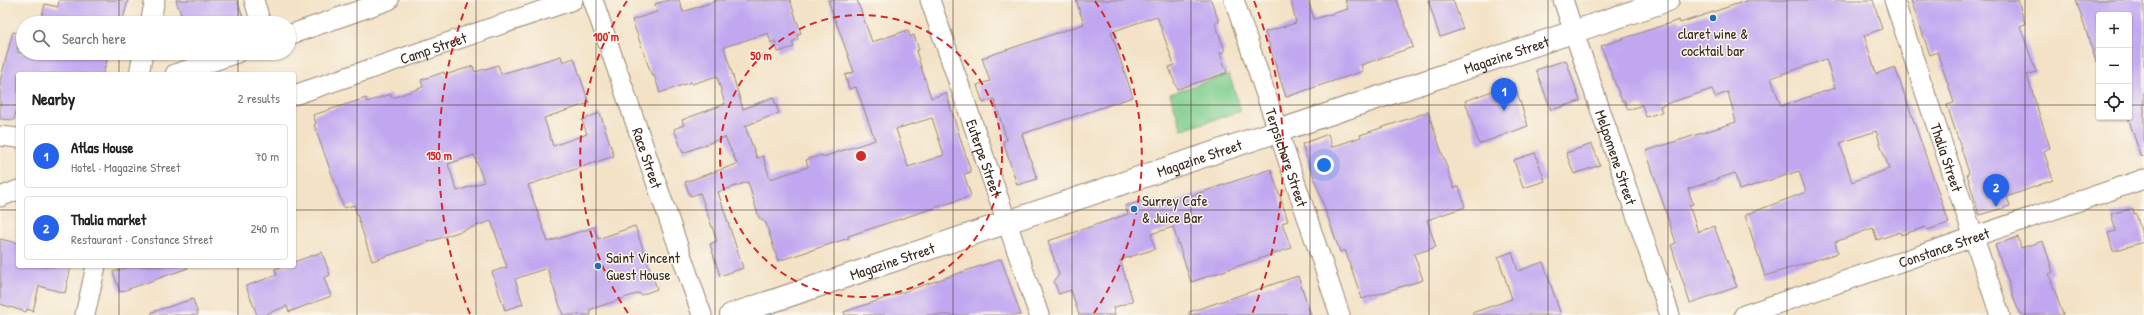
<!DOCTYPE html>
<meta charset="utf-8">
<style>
:root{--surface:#fff;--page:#f6f6f6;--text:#222;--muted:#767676;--line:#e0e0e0;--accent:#2563eb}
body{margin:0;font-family:"Patrick Hand",sans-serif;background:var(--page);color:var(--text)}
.controls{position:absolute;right:12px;top:12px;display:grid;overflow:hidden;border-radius:4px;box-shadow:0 1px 3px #0004}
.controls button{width:36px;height:36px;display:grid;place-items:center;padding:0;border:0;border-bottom:1px solid var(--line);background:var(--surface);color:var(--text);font:20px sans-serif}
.you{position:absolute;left:1324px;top:165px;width:14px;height:14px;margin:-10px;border:3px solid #fff;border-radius:50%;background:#1a73e8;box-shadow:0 0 0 6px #1a73e833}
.badge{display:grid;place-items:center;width:26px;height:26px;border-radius:50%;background:var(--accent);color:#fff;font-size:13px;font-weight:700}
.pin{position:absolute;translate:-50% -33px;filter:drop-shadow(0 1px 2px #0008)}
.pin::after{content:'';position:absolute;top:21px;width:14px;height:12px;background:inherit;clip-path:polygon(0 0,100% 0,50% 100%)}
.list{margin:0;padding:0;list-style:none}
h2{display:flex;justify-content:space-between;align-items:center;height:52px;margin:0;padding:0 16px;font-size:17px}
h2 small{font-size:13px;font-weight:400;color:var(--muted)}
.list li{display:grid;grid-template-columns:26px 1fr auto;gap:12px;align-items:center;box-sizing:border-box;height:64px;margin:0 8px 8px;padding:0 8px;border:1px solid var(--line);border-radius:4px}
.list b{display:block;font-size:15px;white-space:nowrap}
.list p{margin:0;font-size:13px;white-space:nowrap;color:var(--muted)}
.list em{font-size:13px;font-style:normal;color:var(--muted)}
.icon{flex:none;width:22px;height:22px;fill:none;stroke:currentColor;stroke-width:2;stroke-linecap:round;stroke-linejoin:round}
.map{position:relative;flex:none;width:2144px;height:315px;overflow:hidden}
.search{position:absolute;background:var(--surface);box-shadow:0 1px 3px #0004;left:16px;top:16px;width:280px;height:44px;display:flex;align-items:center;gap:10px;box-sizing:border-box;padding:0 14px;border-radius:22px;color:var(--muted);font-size:15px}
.panel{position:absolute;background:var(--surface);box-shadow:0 1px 3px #0004;left:16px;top:72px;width:280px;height:196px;border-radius:4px}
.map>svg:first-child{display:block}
.green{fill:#80ce8e;stroke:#5e7c56}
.building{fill:#c1a7f0;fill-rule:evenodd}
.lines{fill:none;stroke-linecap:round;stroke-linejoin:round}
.minor-casing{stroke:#978672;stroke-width:21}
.tertiary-casing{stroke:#978672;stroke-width:24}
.minor{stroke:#fff;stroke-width:19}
.tertiary{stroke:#fff;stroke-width:22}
.grid{fill:none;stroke:#3b2a1e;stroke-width:1;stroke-opacity:0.55}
.ring{fill:none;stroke:#d62828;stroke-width:2;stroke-dasharray:7 5}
.poi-dot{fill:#1f6fb2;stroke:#fbf7ec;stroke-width:1.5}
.labels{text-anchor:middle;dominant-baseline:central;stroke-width:3;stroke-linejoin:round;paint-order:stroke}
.poi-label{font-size:15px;fill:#3b2a1e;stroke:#fbf7ec;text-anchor:start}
.street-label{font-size:15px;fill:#3b2a1e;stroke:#fbf7ec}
.centre{fill:#d62828;stroke:#fbf7ec;stroke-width:2}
.ring-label{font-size:12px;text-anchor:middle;font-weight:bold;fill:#d62828;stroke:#fbf7ec;stroke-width:3;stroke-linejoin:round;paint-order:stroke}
</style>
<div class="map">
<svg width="2144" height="315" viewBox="0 0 2144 315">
<rect width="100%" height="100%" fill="#fbf7ec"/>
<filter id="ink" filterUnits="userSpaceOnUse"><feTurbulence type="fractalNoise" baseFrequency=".025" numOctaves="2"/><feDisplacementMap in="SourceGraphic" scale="8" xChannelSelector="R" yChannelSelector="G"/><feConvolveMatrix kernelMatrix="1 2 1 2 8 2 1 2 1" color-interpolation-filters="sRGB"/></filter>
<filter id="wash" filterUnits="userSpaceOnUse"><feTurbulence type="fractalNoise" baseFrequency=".012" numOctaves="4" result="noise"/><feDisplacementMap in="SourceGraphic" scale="16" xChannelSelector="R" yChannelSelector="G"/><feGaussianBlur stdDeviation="0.9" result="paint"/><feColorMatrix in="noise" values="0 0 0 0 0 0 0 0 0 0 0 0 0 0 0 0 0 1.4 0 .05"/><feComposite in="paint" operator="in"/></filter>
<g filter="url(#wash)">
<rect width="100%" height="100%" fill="#f3e2c6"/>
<path class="green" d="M1229 74 1241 111 1182 130 1170 94Z"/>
<g id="blocks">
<g class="building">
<path d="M59 0H128L122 23H40L45 4 58 7Z"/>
<path d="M176 0H237L245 23H184Z"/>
<path d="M669 0H679L683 12 718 0H790L801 33 797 35 798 39 792 42 794 47 778 52 775 41 771 43 768 33 724 47 743 109 773 97 779 113 745 126 757 158 763 156 770 179 808 167 806 160 822 155 823 157 875 140 856 87 849 89 845 75 854 72 828 0H857L872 42 908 30 910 37 914 35 919 50 916 51 931 98 946 93 971 172 964 174 971 196 848 236 849 238 778 261 766 223 759 218 748 182 718 192 743 268 720 276 710 244 717 241 700 193 690 196 685 182 737 164 725 137 683 153 674 129 684 125 682 120 725 104 717 76 692 84 691 82 660 93 654 75 652 76 632 20 657 12 655 4ZM932 118 944 155 908 167 896 129Z"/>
<path d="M1076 0H1211L1219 22 1215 23 1225 51 1220 53 1227 73 1177 89 1169 67 1174 65 1157 16 1111 32 1133 97 1022 134 1037 179 1017 185 1003 141 1007 140 994 99 983 103 977 85 990 81 982 58 1084 24Z"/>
<path d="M1291 0H1308L1314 19 1348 9 1345 0H1397L1413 47 1361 65 1363 71 1286 97 1265 32 1296 23Z"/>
<path d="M1428 0H1453L1463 29 1440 37Z"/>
<path d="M1749 0H1873L1882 29 1864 35 1876 74 1895 67 1949 223 1927 230 1926 227 1901 235 1900 232 1877 240 1873 228 1835 242 1838 253 1765 276 1745 215 1806 192 1799 171 1739 190 1735 173 1688 189 1693 204 1689 205 1698 232 1714 226 1737 287 1690 303 1671 245 1676 243 1646 151 1736 122 1728 92 1715 97 1712 89 1660 106 1662 112 1646 117 1642 105 1628 110 1624 100 1622 101 1601 46 1679 20 1680 23ZM1826 59 1835 88 1781 106 1771 78ZM1876 131 1889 169 1852 182 1840 143Z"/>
<path d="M1911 0H2018L2025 24 2020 26 2036 72 2027 75 2050 148 2044 151 2053 180 2007 197 2010 206 1979 215 1967 174 1969 173 1947 105 1954 103 1947 81 1937 52 1930 55Z"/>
<path d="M2076 0H2144V156L2141 157 2129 120V15H2099V62H2096Z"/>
<path d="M13 32 18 33V53H109L103 74H18V104L14 120 0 119V81Z"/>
<path d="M561 56 563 62 574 58 589 103 544 118 553 146 587 134 582 120 600 113 614 156 528 185 548 242 594 227 598 239 635 226 657 289 641 295 639 293 589 310 591 315H563L547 268 515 279 523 304 505 310 492 272 507 267 491 221 372 261 354 205 344 208 314 125 316 124 313 115 366 98 367 102 391 94 392 98 423 87 421 80 444 72 445 75 473 66 475 72 498 65 501 74ZM474 155 484 182 457 191 448 164Z"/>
<path d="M1566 60 1580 101 1551 110 1536 70Z"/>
<path d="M1514 83 1528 126 1479 144 1465 101Z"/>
<path d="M1428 112 1454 188 1459 186 1465 207 1427 220 1436 247 1414 254 1423 280 1362 299 1345 250 1340 252 1302 144 1328 134 1332 147 1361 137 1360 135Z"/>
<path d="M1592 144 1600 165 1574 174 1566 153Z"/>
<path d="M1535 153 1545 181 1523 188 1514 160Z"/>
<path d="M1271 169 1288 221 1282 223 1291 248 1191 282 1173 227 1151 234 1155 249 1120 260 1133 301 1113 308 1115 315H1079L1071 290 1059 294 1054 282 1059 274 1048 241 1128 214 1125 206 1148 199 1151 209Z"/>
<path d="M2133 208 2134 214 2136 213 2144 242 2113 251 2108 233 2116 231 2111 214Z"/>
<path d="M2018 237 2021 248 2043 241 2053 272 2049 274 2063 315H2020L1995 245Z"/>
<path d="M0 239 18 243V266H71L65 293 39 286 33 311 27 309 26 312 0 304Z"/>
<path d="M322 252 330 275 324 278 331 296 289 312 287 306 264 315H257L246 286 277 275 275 269 283 266H294V262Z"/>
<path d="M1512 252 1518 271 1543 262 1561 315H1473L1472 313 1512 299 1498 257Z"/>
<path d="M1001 259 1021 315H845L844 312Z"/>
<path d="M132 266H187L188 268 120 292 113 272Z"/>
<path d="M1298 276 1311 315H1189V312Z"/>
<path d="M193 299 198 315H152V312Z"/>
</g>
</g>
</g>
<g filter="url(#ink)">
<use href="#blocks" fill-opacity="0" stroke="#978672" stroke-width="1"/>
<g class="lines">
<defs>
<g id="minor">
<path d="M254 0 261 23"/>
<path id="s1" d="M593 0 702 315"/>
<path id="s2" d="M930 0 1039 315"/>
<path id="s3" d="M1234 0 1340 315"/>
<path id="s4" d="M1563 0 1670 315"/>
<path id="s5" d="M1894 0 2000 315"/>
<path d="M150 23 155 0"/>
<path d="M289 35 389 0"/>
<path d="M139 74 143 53"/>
<path d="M175 74 237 53"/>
<path id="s6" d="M294 95 573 0"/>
<path d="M0 136 18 138"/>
<path d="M0 197 18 190"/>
<path d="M85 315 96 266"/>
<path id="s7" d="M1744 315 2144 179"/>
</g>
<g id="tertiary">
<path id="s8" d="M731 315 1668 0"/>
</g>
</defs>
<use href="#minor" class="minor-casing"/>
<use href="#tertiary" class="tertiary-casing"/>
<use href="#minor" class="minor"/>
<use href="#tertiary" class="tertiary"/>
</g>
</g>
<path class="grid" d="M119 0V23M238 0V23M357 0V315M476 0V315M596 0V315M715 0V315M834 0V315M953 0V315M1072 0V315M1191 0V315M1310 0V315M1429 0V315M1548 0V315M1668 0V315M1787 0V315M1906 0V315M2025 0V315M119 53V74M238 53V74M0 105H18M294 105H2099M2129 105H2144M0 210H18M294 210H2144M119 266V315M238 266V315"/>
<g class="ring">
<circle cx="861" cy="156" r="141"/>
<path d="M628 313A281 281 0 0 1 627 1M1095 1A281 281 0 0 1 1094 313"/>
<path d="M470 314A422 422 0 0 1 468 1M1254 1A422 422 0 0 1 1252 314"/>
</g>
<g class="poi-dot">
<circle cx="1713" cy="18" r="4"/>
<circle cx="1134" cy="209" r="4"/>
<circle cx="598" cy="266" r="4"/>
</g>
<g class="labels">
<g class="poi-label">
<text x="1713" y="33" text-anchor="middle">claret wine &amp;<tspan x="1713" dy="17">cocktail bar</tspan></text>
<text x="1142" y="200">Surrey Cafe<tspan x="1142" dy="17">&amp; Juice Bar</tspan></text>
<text x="606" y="257">Saint Vincent<tspan x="606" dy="17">Guest House</tspan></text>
</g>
<g class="street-label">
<text stroke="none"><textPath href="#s6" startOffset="147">Camp Street</textPath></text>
<text stroke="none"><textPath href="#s8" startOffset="818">Magazine Street</textPath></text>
<text stroke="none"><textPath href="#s2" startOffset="167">Euterpe Street</textPath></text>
<text stroke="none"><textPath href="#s1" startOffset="167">Race Street</textPath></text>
<text stroke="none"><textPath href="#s8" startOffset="494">Magazine Street</textPath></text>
<text stroke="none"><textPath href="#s3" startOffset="166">Terpsichore Street</textPath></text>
<text stroke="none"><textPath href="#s4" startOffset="166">Melpomene Street</textPath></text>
<text stroke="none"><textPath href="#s5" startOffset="166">Thalia Street</textPath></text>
<text stroke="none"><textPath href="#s7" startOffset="211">Constance Street</textPath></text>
<text stroke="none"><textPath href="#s8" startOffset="170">Magazine Street</textPath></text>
</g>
</g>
<circle cx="861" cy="156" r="6" class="centre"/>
<g class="ring-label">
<text x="606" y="41">100 m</text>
<text x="761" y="60">50 m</text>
<text x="439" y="160">150 m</text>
</g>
</svg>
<div class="controls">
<button>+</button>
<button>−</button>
<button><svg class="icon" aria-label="locate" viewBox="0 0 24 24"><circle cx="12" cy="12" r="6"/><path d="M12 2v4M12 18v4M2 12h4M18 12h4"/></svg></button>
</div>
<div class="you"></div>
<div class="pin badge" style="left:1504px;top:111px">1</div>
<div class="pin badge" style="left:1996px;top:207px">2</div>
<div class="search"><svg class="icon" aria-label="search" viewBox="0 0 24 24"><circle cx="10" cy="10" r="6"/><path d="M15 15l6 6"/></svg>Search here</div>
<section class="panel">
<h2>Nearby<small>2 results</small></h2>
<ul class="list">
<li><span class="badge">1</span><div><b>Atlas House</b><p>Hotel · Magazine Street</p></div><em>70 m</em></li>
<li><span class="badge">2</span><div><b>Thalia market</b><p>Restaurant · Constance Street</p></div><em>240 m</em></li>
</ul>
</section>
</div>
